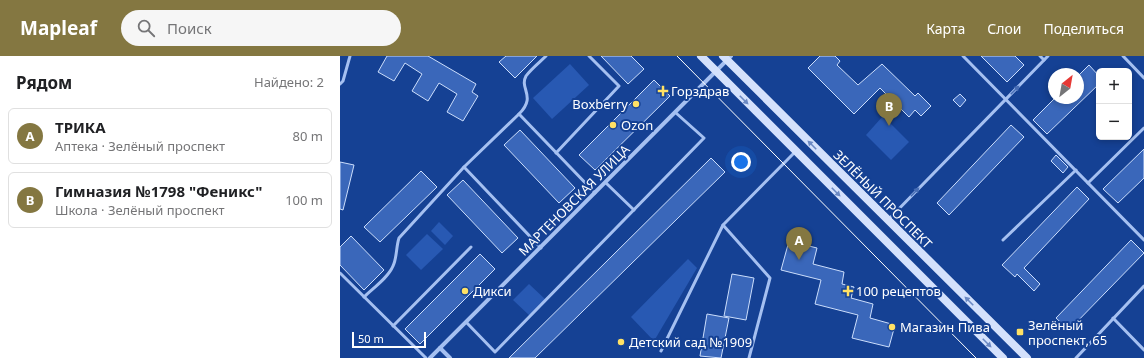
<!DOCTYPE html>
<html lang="ru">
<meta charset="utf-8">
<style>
:root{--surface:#fff;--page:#f6f6f6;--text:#202124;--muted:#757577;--line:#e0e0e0;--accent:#847741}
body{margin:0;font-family:"Noto Sans",sans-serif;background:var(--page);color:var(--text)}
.controls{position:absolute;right:12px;top:12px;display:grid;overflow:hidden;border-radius:6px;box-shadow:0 2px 6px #0003}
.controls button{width:36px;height:36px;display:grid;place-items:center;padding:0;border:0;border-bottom:1px solid var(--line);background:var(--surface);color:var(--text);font:20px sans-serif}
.compass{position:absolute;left:708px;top:12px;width:36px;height:36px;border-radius:50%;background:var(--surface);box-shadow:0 2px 6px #0003;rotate:31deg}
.scale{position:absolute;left:12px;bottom:10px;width:74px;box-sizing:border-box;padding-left:4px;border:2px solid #fff;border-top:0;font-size:11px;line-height:14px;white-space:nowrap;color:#fff;-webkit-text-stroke:3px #154194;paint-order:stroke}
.you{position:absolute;left:401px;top:106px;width:14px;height:14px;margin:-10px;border:3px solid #fff;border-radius:50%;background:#1a73e8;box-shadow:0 0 0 6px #1a73e833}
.badge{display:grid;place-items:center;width:26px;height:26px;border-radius:50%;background:var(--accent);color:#fff;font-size:13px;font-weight:700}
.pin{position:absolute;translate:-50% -33px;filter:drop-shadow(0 1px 2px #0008)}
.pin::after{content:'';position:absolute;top:21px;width:14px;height:12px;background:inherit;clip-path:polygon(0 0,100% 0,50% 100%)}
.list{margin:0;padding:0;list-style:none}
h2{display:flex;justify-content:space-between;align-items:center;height:52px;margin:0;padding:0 16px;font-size:17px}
h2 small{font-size:13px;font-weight:400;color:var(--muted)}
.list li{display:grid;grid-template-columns:26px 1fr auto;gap:12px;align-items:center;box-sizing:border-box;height:56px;margin:0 8px 8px;padding:0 8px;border:1px solid var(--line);border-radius:6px}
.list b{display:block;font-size:15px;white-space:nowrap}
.list p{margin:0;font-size:13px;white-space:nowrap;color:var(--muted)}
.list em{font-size:13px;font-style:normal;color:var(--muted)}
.icon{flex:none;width:22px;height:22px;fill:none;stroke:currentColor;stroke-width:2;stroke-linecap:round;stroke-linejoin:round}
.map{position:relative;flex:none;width:804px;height:302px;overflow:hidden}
header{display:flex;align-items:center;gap:24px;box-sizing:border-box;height:56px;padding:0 20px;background:var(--accent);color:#fff}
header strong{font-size:19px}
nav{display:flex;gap:22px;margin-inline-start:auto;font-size:14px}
.search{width:280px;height:36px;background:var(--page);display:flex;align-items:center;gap:10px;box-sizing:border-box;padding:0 14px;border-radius:22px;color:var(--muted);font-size:15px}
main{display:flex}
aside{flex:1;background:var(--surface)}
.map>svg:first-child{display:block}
.green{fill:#2859b3}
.building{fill:#3a67ba;stroke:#ccdefc}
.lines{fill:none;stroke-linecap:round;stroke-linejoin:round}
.service{stroke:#a5c0f1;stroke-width:3}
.minor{stroke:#a5c0f1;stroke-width:4}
.secondary{stroke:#d4e1fc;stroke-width:8}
.tram{stroke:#fff;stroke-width:1}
.oneway{fill:#476db5}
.oneway2{fill:#6b89c3}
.poi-dot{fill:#ffe165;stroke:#154194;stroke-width:1.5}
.labels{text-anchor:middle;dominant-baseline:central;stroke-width:4;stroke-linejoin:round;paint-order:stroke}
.poi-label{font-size:13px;fill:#fff;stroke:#154194;text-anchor:start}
.street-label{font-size:13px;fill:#fff;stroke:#154194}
</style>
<header>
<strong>Mapleaf</strong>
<div class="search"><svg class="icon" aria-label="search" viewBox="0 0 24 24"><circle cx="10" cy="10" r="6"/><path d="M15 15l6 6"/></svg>Поиск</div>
<nav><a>Карта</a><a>Слои</a><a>Поделиться</a></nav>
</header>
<main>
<aside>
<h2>Рядом<small>Найдено: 2</small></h2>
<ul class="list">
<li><span class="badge">A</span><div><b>ТРИКА</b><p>Аптека · Зелёный проспект</p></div><em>80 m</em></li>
<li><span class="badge">B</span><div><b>Гимназия №1798 &quot;Феникс&quot;</b><p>Школа · Зелёный проспект</p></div><em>100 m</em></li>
</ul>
</aside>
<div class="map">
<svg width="804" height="302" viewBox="0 0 804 302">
<rect width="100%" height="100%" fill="#154194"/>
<g class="green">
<path d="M230 8 249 29 212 63 193 42Z"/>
<path d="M543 60 569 86 551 104 526 79Z"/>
<path d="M99 166 113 180 105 189 91 175Z"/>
<path d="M87 178 103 193 81 214 66 199Z"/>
<path d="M348 203 357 212 314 285 291 261Z"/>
<path d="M189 228 206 244 190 260 173 244Z"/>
</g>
<g class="building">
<path d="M47 0H88L136 28 132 36 138 40 123 65 107 56 117 38 99 27 88 45 72 35 82 18 65 7 54 25 38 16Z"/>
<path d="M166 0H197L175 22 159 6Z"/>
<path d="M261 0H291L304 13 288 28Z"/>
<path d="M480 0H495L500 5 497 9 518 29 542 8 575 40 578 37 591 50 581 60 575 54 569 61 540 32 514 58 468 12Z"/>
<path d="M641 0H675L684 9 667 26Z"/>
<path d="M749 9 759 20V28L707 78 693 64 715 42H738V20Z"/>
<path d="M314 24 330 40 255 114 239 99Z"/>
<path d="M620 38 626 44 620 51 613 44Z"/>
<path d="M671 69 684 81 609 159 597 147Z"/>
<path d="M180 74 235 132 219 147 164 89Z"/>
<path d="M804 93V122L778 147 763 133Z"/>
<path d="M716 99 728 111 723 117 711 105Z"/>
<path d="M371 102 385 116 195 302H169Z"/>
<path d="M0 106 14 109 3 154 0 153Z"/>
<path d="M81 115 97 131 40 186 24 171Z"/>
<path d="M123 124 178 182 162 197 107 139Z"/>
<path d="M737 131 749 143 684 212 700 228 694 235 677 218 675 221 662 209Z"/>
<path d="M11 180 44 214 24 234 0 209V191Z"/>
<path d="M791 184 804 197 729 274 716 262Z"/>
<path d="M449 185 477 192 473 208 504 216 502 228 514 231 511 242 533 248 530 262 555 269 549 291 512 282 518 259 475 248 481 224 441 214Z"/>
<path d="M140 198 155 213 80 288 65 273Z"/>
<path d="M392 218 414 222 406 264 384 260Z"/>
<path d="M367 258 389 262 381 302 360 300Z"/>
</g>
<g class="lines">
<g class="service">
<path d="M623 0 804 184"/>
<path d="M700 0 704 4"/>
<path d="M783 0 804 22"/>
<path d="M0 28 3 25 10 0"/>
<path d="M179 58C197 40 179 33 186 20 191 13 200 6 206 0"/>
<path d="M216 97 279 30 249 0"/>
<path d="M266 127 294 154"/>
<path d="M748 127 804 72"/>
<path d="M549 163 708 0"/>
<path d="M383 169 430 222 409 302"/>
<path d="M663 184 736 114"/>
<path d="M201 192 124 111 179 58 255 137"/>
<path d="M0 217 86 302"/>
<path d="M24 241C33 232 48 222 53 210 57 202 56 191 59 182L124 111"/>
<path d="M773 262 804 294"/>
<path d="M126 266 155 296 364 82 336 57"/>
<path d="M53 270 131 191"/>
<path d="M321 295 383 169 455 96"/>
<path d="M736 302 804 230"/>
</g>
<g class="minor">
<path d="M100 292 110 302"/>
<path d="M90 302 391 0"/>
</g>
<g class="secondary">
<path d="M361 0 663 302"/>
<path d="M383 0 687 302"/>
</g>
<path class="tram" d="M337 0 636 302"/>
</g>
<defs><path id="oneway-solid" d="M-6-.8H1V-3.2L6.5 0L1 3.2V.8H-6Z"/></defs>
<g class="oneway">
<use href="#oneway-solid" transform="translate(675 34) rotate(-45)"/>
<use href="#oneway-solid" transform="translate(575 136) rotate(-46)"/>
</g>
<g class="oneway2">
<use href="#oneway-solid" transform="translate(404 44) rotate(45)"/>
<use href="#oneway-solid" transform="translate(472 89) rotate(-135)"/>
<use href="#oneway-solid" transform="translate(496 136) rotate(45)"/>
<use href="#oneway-solid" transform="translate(629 245) rotate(-135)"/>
<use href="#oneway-solid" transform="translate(647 287) rotate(45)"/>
</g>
<g class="poi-dot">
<path d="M321 29h4v4h4v4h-4v4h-4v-4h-4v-4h4z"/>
<circle cx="296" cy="48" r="4"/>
<circle cx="273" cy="69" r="4"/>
<circle cx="125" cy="235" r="4"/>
<path d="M506 229h4v4h4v4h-4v4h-4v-4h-4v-4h4z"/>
<circle cx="552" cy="271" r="4"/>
<rect x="676" y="272" width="8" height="8" rx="2"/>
<circle cx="281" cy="286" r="4"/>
</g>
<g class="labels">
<g class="poi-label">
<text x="331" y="35">Горздрав</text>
<text x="288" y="48" text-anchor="end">Boxberry</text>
<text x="281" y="69">Ozon</text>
<text x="133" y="235">Дикси</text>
<text x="516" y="235">100 рецептов</text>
<text x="688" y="269">Зелёный<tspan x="688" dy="15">проспект, 65</tspan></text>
<text x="560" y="271">Магазин Пива</text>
<text x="289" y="286">Детский сад №1909</text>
</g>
<g class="street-label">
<text transform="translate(543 143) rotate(45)">ЗЕЛЁНЫЙ ПРОСПЕКТ</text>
<text transform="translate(234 144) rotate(-45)">МАРТЕНОВСКАЯ УЛИЦА</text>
</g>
</g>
</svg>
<div class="controls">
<button>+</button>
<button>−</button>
</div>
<svg class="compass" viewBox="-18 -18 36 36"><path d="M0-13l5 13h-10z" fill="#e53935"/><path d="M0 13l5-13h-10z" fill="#757577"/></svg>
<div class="scale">50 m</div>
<div class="you"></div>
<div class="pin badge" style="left:459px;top:204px">A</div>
<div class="pin badge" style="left:549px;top:70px">B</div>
</div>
</main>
